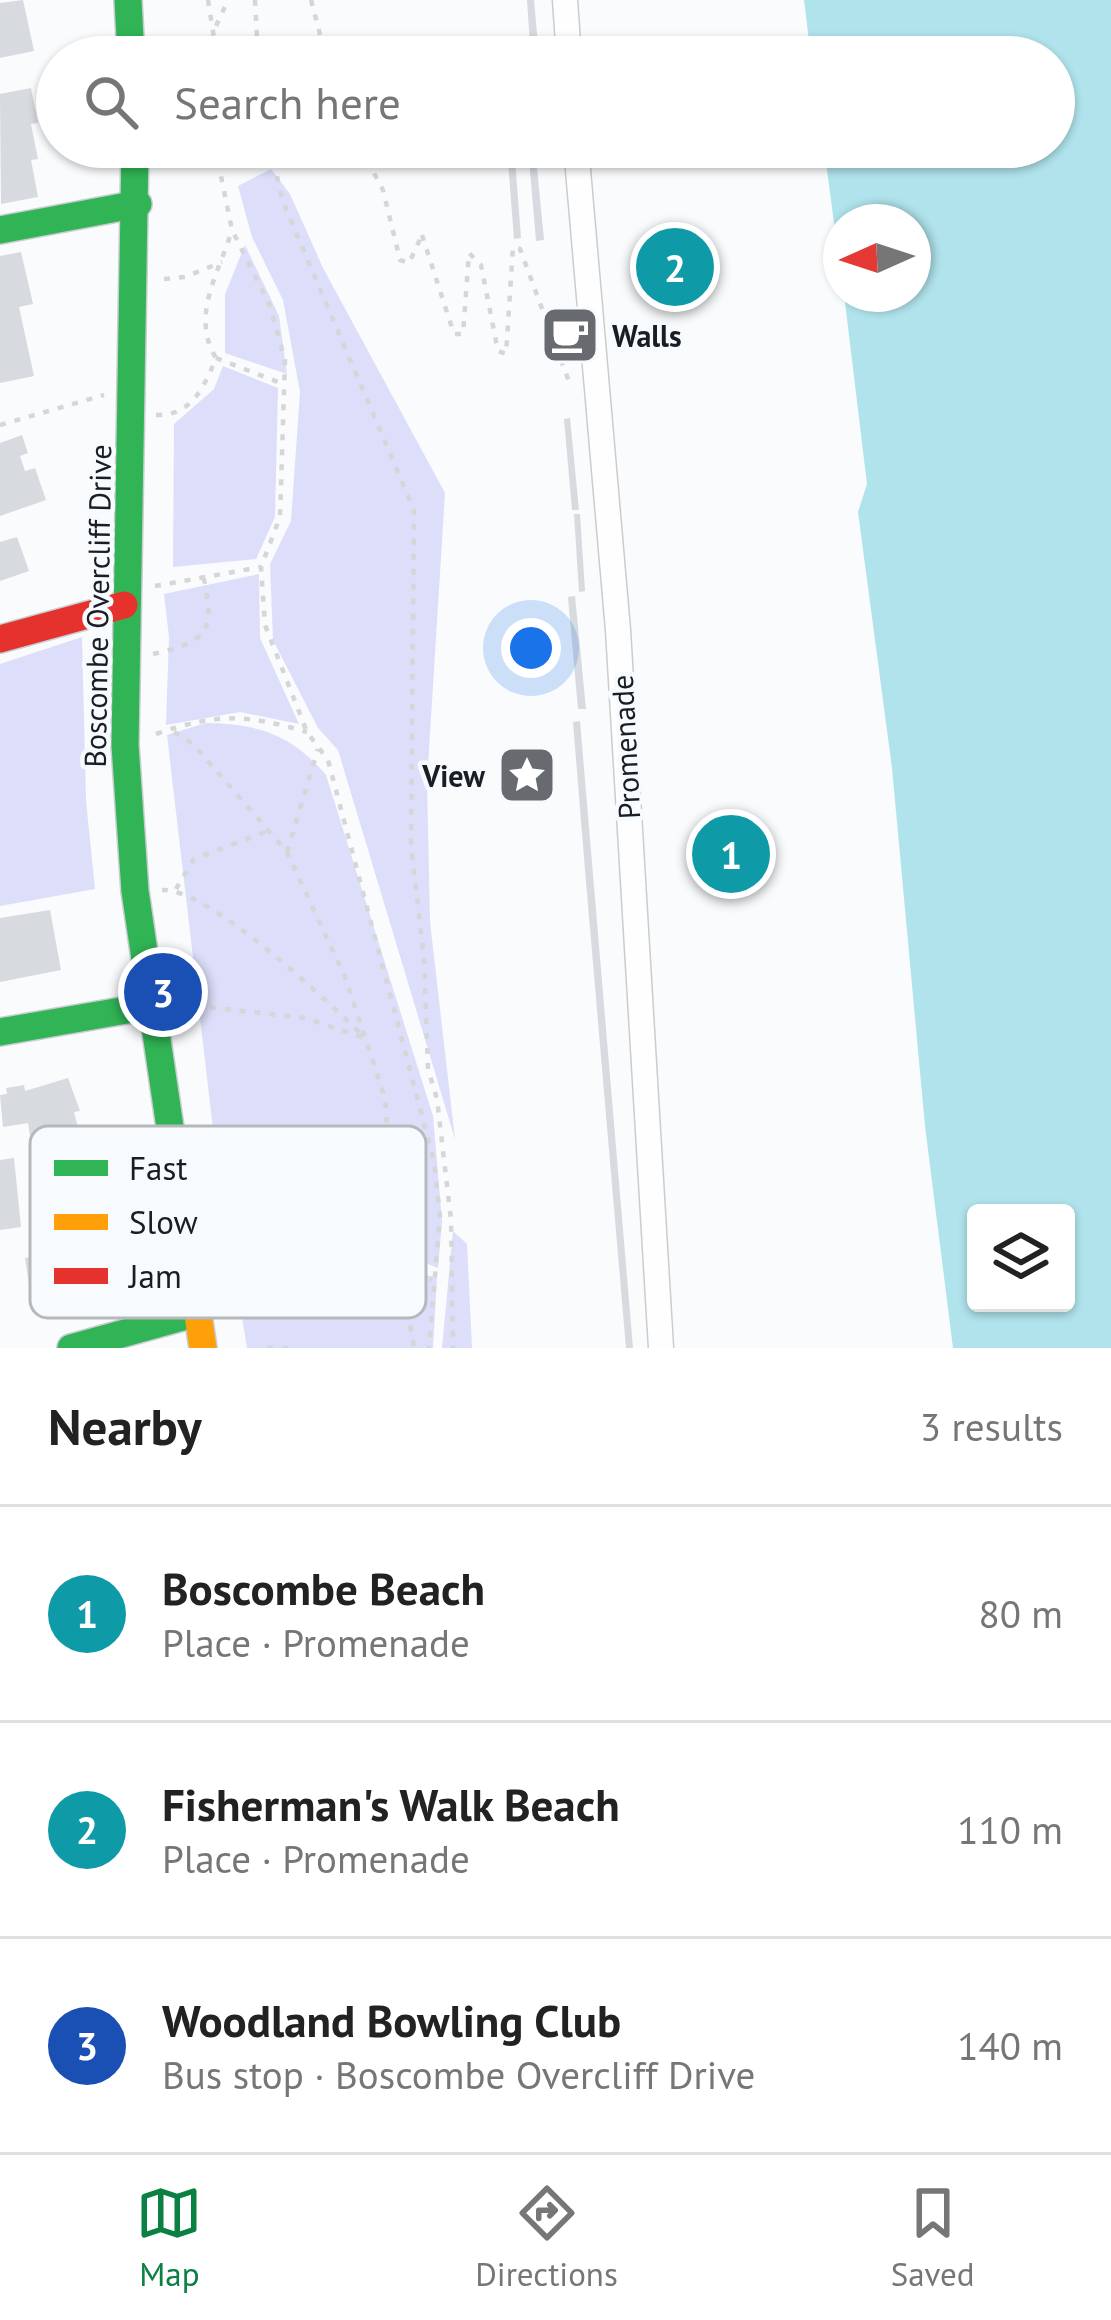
<!DOCTYPE html>
<meta charset="utf-8">
<style>
:root{--surface:#fff;--page:#f2f2f2;--text:#222;--muted:#767676;--line:#e0e0e0;--accent:#0b8043}
body{margin:0;font-family:"PT Sans",sans-serif;background:var(--page);color:var(--text)}
.controls{position:absolute;right:36px;bottom:36px;display:grid;overflow:hidden;border-radius:12px;box-shadow:0 3px 9px #0004}
.controls button{width:108px;height:108px;display:grid;place-items:center;padding:0;border:0;border-bottom:3px solid var(--line);background:var(--surface);color:var(--text);font:60px sans-serif}
.compass{position:absolute;left:823px;top:204px;width:108px;height:108px;border-radius:50%;background:var(--surface);box-shadow:0 3px 9px #0004;rotate:267deg}
.you{position:absolute;left:531px;top:648px;width:42px;height:42px;margin:-30px;border:9px solid #fff;border-radius:50%;background:#1a73e8;box-shadow:0 0 0 18px #1a73e833}
.badge{display:grid;place-items:center;width:78px;height:78px;border-radius:50%;background:var(--accent);color:#fff;font-size:39px;font-weight:700}
.pin{position:absolute;translate:-50% -50%;border:6px solid #fff;box-shadow:0 3px 12px #0006}
.list{margin:0;padding:0;list-style:none}
h2{display:flex;justify-content:space-between;align-items:center;height:156px;margin:0;padding:0 48px;font-size:51px}
h2 small{font-size:39px;font-weight:400;color:var(--muted)}
.list li{display:grid;grid-template-columns:78px 1fr auto;gap:36px;align-items:center;box-sizing:border-box;height:216px;padding:0 48px;border-top:3px solid var(--line)}
.list b{display:block;font-size:45px;white-space:nowrap}
.list p{margin:0;font-size:39px;white-space:nowrap;color:var(--muted)}
.list em{font-size:39px;font-style:normal;color:var(--muted)}
.icon{flex:none;width:66px;height:66px;fill:none;stroke:currentColor;stroke-width:2;stroke-linecap:round;stroke-linejoin:round}
.map{position:relative;flex:none;width:1111px;height:1348px;overflow:hidden}
.search{position:absolute;background:var(--surface);box-shadow:0 3px 9px #0004;left:36px;right:36px;top:36px;height:132px;display:flex;align-items:center;gap:30px;box-sizing:border-box;padding:0 42px;border-radius:66px;color:var(--muted);font-size:45px}
.sheet{height:804px;background:var(--surface)}
nav{display:flex;justify-content:space-around;align-items:center;box-sizing:border-box;height:168px;border-top:3px solid var(--line);background:var(--surface);font-size:33px;color:var(--muted)}
nav a{display:grid;justify-items:center;gap:6px}
nav .on{color:var(--accent)}
.map>svg:first-child{display:block}
.green{fill:#dcdefa}
.water{fill:#b0e3ec;fill-rule:evenodd}
.building{fill:#d7dade}
.lines{fill:none;stroke-linecap:round;stroke-linejoin:round}
.street-casing{stroke:#c9cdd0;stroke-width:27}
.fast-casing{stroke:#c9cdd0;stroke-width:30}
.slow-casing{stroke:#c9cdd0;stroke-width:30}
.jam-casing{stroke:#c9cdd0;stroke-width:30}
.path{stroke:#d4d6d7;stroke-width:4.5;stroke-dasharray:6 9;stroke-linecap:butt}
.street{stroke:#fefeff;stroke-width:24}
.fast{stroke:#30b455;stroke-width:27}
.slow{stroke:#ff9f0a;stroke-width:27}
.jam{stroke:#e5322d;stroke-width:27}
.labels{text-anchor:middle;dominant-baseline:central;stroke-width:9;stroke-linejoin:round;paint-order:stroke}
.poi-label{font-size:30px;font-weight:bold;fill:#181e23;stroke:#f8fbfe;text-anchor:start}
.street-label{font-size:30px;fill:#181e23;stroke:#f8fbfe}
.key{fill:#f8fbfe;stroke:#b5b9bc;stroke-width:3}
.key-label{font-size:33px;fill:#181e23}
</style>
<div class="map">
<svg width="1111" height="1348" viewBox="0 0 1111 1348">
<rect width="100%" height="100%" fill="#f9fbfd"/>
<g class="green">
<path d="M271 169 290 194 323 268 445 493 427 782 430 922 455 1139 338 750 318 728 273 640 270 564 291 521 300 392 283 300 252 237 238 186Z"/>
<path d="M245 245 279 316 287 374 225 353V294Z"/>
<path d="M223 366 278 388 275 517 256 559 173 567 174 424 214 389Z"/>
<path d="M259 574 260 638 299 724 240 712 166 725 169 637 164 594Z"/>
<path d="M82 637 86 801 95 889 0 906V664Z"/>
<path d="M206 723C260 724 292 735 326 775L433 1116 442 1221 438 1268 361 1238 401 1271 437 1277 433 1348H247L217 1163 167 735Z"/>
<path d="M453 1231 467 1244 472 1348H442Z"/>
</g>
<path class="water" d="M804 0H1111V1348H953L925 1126 892 768 858 512 867 484 844 294H913V222H841V276L824 147H1054V57H811ZM976 1213H1066V1303H976Z"/>
<g class="building">
<path d="M23 0 34 51 0 58V3Z"/>
<path d="M527 0H534L538 45H530Z"/>
<path d="M31 88 38 123 31 124 38 159 31 160 38 197 1 204 0 94Z"/>
<path d="M514 147 521 238 514 239 507 148Z"/>
<path d="M528 147H535L544 240 536 241Z"/>
<path d="M21 252 33 304 19 307 34 376 0 383V256Z"/>
<path d="M570 418 579 510H572L564 419Z"/>
<path d="M22 435 28 453 20 456 25 471 35 468 46 500 0 516V443Z"/>
<path d="M574 514H580L585 591 579 592Z"/>
<path d="M17 537 29 571 0 581V542Z"/>
<path d="M575 596 586 709H578L568 597Z"/>
<path d="M580 721 611 1088 633 1348H626L585 870 573 722Z"/>
<path d="M50 910 61 970 0 982V918Z"/>
<path d="M68 1078 80 1111 74 1112 80 1135 73 1136 75 1149 34 1161 28 1123 3 1127 0 1095 7 1094 6 1088 24 1085 25 1091Z"/>
<path d="M14 1158 21 1227 0 1230V1160Z"/>
<path d="M94 1210 104 1284 30 1291 25 1258 49 1255 44 1217Z"/>
</g>
<g class="lines">
<defs>
<g id="street">
<path d="M565 0 569 57"/>
<path d="M576 147 618 630 661 1348"/>
</g>
<g id="fast">
<path d="M128 0 131 57"/>
<path d="M135 147 125 745 135 891 180 1195"/>
<path d="M0 230 138 204"/>
<path d="M0 1032 150 1006"/>
<path d="M71 1348 197 1313"/>
</g>
<path id="slow" d="M180 1195 203 1348"/>
<path id="jam" d="M0 639 124 605"/>
</defs>
<use href="#street" class="street-casing"/>
<use href="#fast" class="fast-casing"/>
<use href="#slow" class="slow-casing"/>
<use href="#jam" class="jam-casing"/>
<g class="path">
<path d="M208 0 217 57"/>
<path d="M255 0 258 57"/>
<path d="M311 0 326 57"/>
<path d="M216 26 228 0"/>
<path d="M215 147 232 230 270 306 285 360 280 517 261 567 265 625 307 732 328 760 434 1161 440 1216 429 1348"/>
<path d="M270 147 283 202 414 510 411 846 424 958 428 1069 437 1099 451 1220 453 1348"/>
<path d="M360 147 383 190 400 260 409 263 422 235"/>
<path d="M165 156 203 147"/>
<path d="M422 235 454 334H463L469 253 481 265 498 351 506 354 513 247 520 249 571 387"/>
<path d="M164 279 185 277 222 262"/>
<path d="M216 358 283 384"/>
<path d="M156 415C192 416 204 387 216 358 190 316 219 273 232 230"/>
<path d="M0 425 104 395"/>
<path d="M155 586 261 567"/>
<path d="M153 654C208 642 216 631 203 575"/>
<path d="M174 732 193 744 287 852 345 977 385 1098 396 1241 414 1348"/>
<path d="M156 734C216 713 246 714 307 732"/>
<path d="M287 852 318 749"/>
<path d="M176 889 194 859 268 831"/>
<path d="M162 890C207 887 329 1002 363 1036"/>
<path d="M180 1004 305 1018 362 1037"/>
<path d="M206 1167 288 1185 355 1238 432 1280"/>
<path d="M267 1348H294"/>
</g>
<use href="#street" class="street"/>
<use href="#fast" class="fast"/>
<use href="#slow" class="slow"/>
<use href="#jam" class="jam"/>
</g>
<defs>
<symbol id="cafe-square" viewBox="-11 -11 22 22"><rect x="-9" y="-9" width="18" height="18" rx="4" fill="#676b6f" stroke="#f8fbfe"/><path d="M-5.5-4.5H6V0H3Q3 3.5 0 3.5H-2.5Q-5.5 3.5-5.5 0ZM3-3.2v2h1.7v-2ZM-6 4.5H4V6H-6Z" fill="#fff"/></symbol>
<symbol id="sight-square" viewBox="-11 -11 22 22"><rect x="-9" y="-9" width="18" height="18" rx="4" fill="#676b6f" stroke="#f8fbfe"/><path d="M0-6L1.8-2.2L6-1.7L2.9 1.2L3.7 5.4L0 3.3L-3.7 5.4L-2.9 1.2L-6-1.7L-1.8-2.2Z" fill="#fff"/></symbol>
</defs>
<g fill-rule="evenodd">
<use href="#cafe-square" x="537" y="302" width="66" height="66"/>
<use href="#sight-square" x="494" y="742" width="66" height="66"/>
</g>
<g class="labels">
<g class="poi-label">
<text x="612" y="335">Walls</text>
<text x="485" y="775" text-anchor="end">View</text>
</g>
<g class="street-label">
<text transform="translate(97 606) rotate(-89)">Boscombe Overcliff Drive</text>
<text transform="translate(625 747) rotate(-93)">Promenade</text>
</g>
</g>
<rect x="30" y="1126" width="396" height="192" rx="18" class="key"/>
<rect x="54" y="1160" width="54" height="16" fill="#30b455"/>
<rect x="54" y="1214" width="54" height="16" fill="#ff9f0a"/>
<rect x="54" y="1268" width="54" height="16" fill="#e5322d"/>
<g class="key-label">
<text x="129" y="1180">Fast</text>
<text x="129" y="1234">Slow</text>
<text x="129" y="1288">Jam</text>
</g>
</svg>
<div class="controls">
<button><svg class="icon" aria-label="layers" viewBox="0 0 24 24"><path d="M12 4l9 5-9 5-9-5zM3 14l9 5 9-5"/></svg></button>
</div>
<svg class="compass" viewBox="-18 -18 36 36"><path d="M0-13l5 13h-10z" fill="#e53935"/><path d="M0 13l5-13h-10z" fill="#767676"/></svg>
<div class="you"></div>
<div class="pin badge" style="left:731px;top:854px;background:#0f9aa8">1</div>
<div class="pin badge" style="left:675px;top:267px;background:#0f9aa8">2</div>
<div class="pin badge" style="left:163px;top:992px;background:#1a4fb4">3</div>
<div class="search"><svg class="icon" aria-label="search" viewBox="0 0 24 24"><circle cx="10" cy="10" r="6"/><path d="M15 15l6 6"/></svg>Search here</div>
</div>
<section class="sheet">
<h2>Nearby<small>3 results</small></h2>
<ul class="list">
<li><span class="badge" style="background:#0f9aa8">1</span><div><b>Boscombe Beach</b><p>Place · Promenade</p></div><em>80 m</em></li>
<li><span class="badge" style="background:#0f9aa8">2</span><div><b>Fisherman's Walk Beach</b><p>Place · Promenade</p></div><em>110 m</em></li>
<li><span class="badge" style="background:#1a4fb4">3</span><div><b>Woodland Bowling Club</b><p>Bus stop · Boscombe Overcliff Drive</p></div><em>140 m</em></li>
</ul>
</section>
<nav>
<a class="on"><svg class="icon" aria-label="map" viewBox="0 0 24 24"><path d="M3 6l6-2 6 2 6-2v14l-6 2-6-2-6 2zM9 4v14M15 6v14"/></svg>Map</a>
<a><svg class="icon" aria-label="directions" viewBox="0 0 24 24"><path d="M12 3l9 9-9 9-9-9zM9 14v-3h6M13 9l2 2-2 2"/></svg>Directions</a>
<a><svg class="icon" aria-label="saved" viewBox="0 0 24 24"><path d="M7 4h10v16l-5-4-5 4z"/></svg>Saved</a>
</nav>
